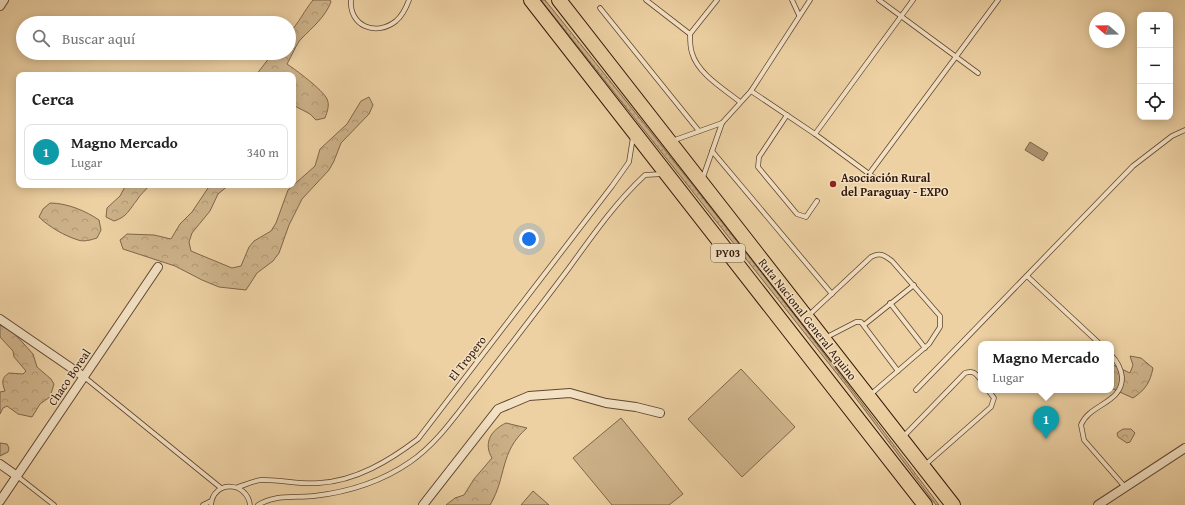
<!DOCTYPE html>
<html lang="es">
<meta charset="utf-8">
<style>
:root{--surface:#fff;--page:#f6f6f6;--text:#222;--muted:#767676;--line:#e0e0e0;--accent:#8f2418}
body{margin:0;font-family:"Gentium Book Plus",serif;background:var(--page);color:var(--text)}
.controls{position:absolute;right:12px;top:12px;display:grid;overflow:hidden;border-radius:8px;box-shadow:0 2px 10px #0003}
.controls button{width:36px;height:36px;display:grid;place-items:center;padding:0;border:0;border-bottom:1px solid var(--line);background:var(--surface);color:var(--text);font:20px sans-serif}
.compass{position:absolute;left:1089px;top:12px;width:36px;height:36px;border-radius:50%;background:var(--surface);box-shadow:0 2px 10px #0003;rotate:290deg}
.you{position:absolute;left:529px;top:239px;width:14px;height:14px;margin:-10px;border:3px solid #fff;border-radius:50%;background:#1a73e8;box-shadow:0 0 0 6px #1a73e833}
.badge{display:grid;place-items:center;width:26px;height:26px;border-radius:50%;background:var(--accent);color:#fff;font-size:13px;font-weight:700}
.pin{position:absolute;translate:-50% -33px;filter:drop-shadow(0 1px 2px #0008)}
.pin::after{content:'';position:absolute;top:21px;width:14px;height:12px;background:inherit;clip-path:polygon(0 0,100% 0,50% 100%)}
.popup{position:absolute;left:978px;top:341px;width:136px;height:52px;box-sizing:border-box;display:grid;place-content:center;border-radius:8px;background:var(--surface);filter:drop-shadow(0 1px 3px #0005);font-size:13px;white-space:nowrap;color:var(--muted)}
.popup b{font-size:15px;color:var(--text)}
.popup::after{content:'';position:absolute;left:50%;top:100%;margin-left:-8px;border:8px solid transparent;border-top-color:var(--surface)}
.list{margin:0;padding:0;list-style:none}
h2{display:flex;justify-content:space-between;align-items:center;height:52px;margin:0;padding:0 16px;font-size:17px}
h2 small{font-size:13px;font-weight:400;color:var(--muted)}
.list li{display:grid;grid-template-columns:26px 1fr auto;gap:12px;align-items:center;box-sizing:border-box;height:56px;margin:0 8px 8px;padding:0 8px;border:1px solid var(--line);border-radius:8px}
.list b{display:block;font-size:15px;white-space:nowrap}
.list p{margin:0;font-size:13px;white-space:nowrap;color:var(--muted)}
.list em{font-size:13px;font-style:normal;color:var(--muted)}
.icon{flex:none;width:22px;height:22px;fill:none;stroke:currentColor;stroke-width:2;stroke-linecap:round;stroke-linejoin:round}
.map{position:relative;flex:none;width:1185px;height:505px;overflow:hidden}
.search{position:absolute;background:var(--surface);box-shadow:0 2px 10px #0003;left:16px;top:16px;width:280px;height:44px;display:flex;align-items:center;gap:10px;box-sizing:border-box;padding:0 14px;border-radius:22px;color:var(--muted);font-size:15px}
.panel{position:absolute;background:var(--surface);box-shadow:0 2px 10px #0003;left:16px;top:72px;width:280px;height:116px;border-radius:8px}
.map>svg:first-child{display:block}
.grass{fill:url(#grass-dots);stroke:#80654a}
.forest{fill:url(#forest-crowns);stroke:#80654a}
.pitch{fill:#cdb289;stroke:#80654a}
.water{fill:#ad926f;stroke:#7c6147}
.lines{fill:none;stroke-linecap:round;stroke-linejoin:round}
.service-casing{stroke:#614631;stroke-width:5.5}
.minor-casing{stroke:#614631;stroke-width:10}
.trunk-casing{stroke:#32180b;stroke-width:16}
.service{stroke:#f3e1c3;stroke-width:4}
.minor{stroke:#f3e1c3;stroke-width:8}
.trunk{stroke:#edd1a3;stroke-width:14}
.poi-dot{fill:#8f2418;stroke:#f3e1c3;stroke-width:1.5}
.labels{text-anchor:middle;dominant-baseline:central;stroke-width:3;stroke-linejoin:round;paint-order:stroke}
.shield{fill:#f3e1c3;stroke:#6c5442;stroke-width:1}
.shield-label{font-size:11px;font-weight:bold;fill:#32180b}
.poi-label{font-size:12px;font-weight:bold;fill:#32180b;stroke:#f3e1c3;text-anchor:start}
.street-label{font-size:12px;fill:#32180b;stroke:#f3e1c3}
</style>
<div class="map">
<svg width="1185" height="505" viewBox="0 0 1185 505">
<defs>
<pattern id="grass-dots" width="8" height="8" patternUnits="userSpaceOnUse"><rect width="8" height="8" fill="#cdb289"/><path d="M2 2h.1M6 6h.1" fill="none" stroke="#b09875" stroke-width="1.8" stroke-linecap="round"/></pattern>
<pattern id="forest-crowns" width="20" height="18" patternUnits="userSpaceOnUse"><rect width="20" height="18" fill="#cdb289"/><path d="M2 6a3 3 0 1 1 6 0M12 15a3 3 0 1 1 6 0" fill="none" stroke="#b09875"/></pattern>
</defs>
<rect width="100%" height="100%" fill="#edd1a3"/>
<filter id="stains"><feTurbulence type="fractalNoise" baseFrequency=".005" numOctaves="4"/><feColorMatrix values="0 0 0 0 .2 0 0 0 0 .09 0 0 0 0 .02 0 0 0 .5 -.17"/></filter>
<radialGradient id="worn" r=".72"><stop offset=".6" stop-color="#630" stop-opacity="0"/><stop offset="1" stop-color="#630" stop-opacity=".3"/></radialGradient>
<path class="grass" d="M541 0H545C679 166 811 334 939 505H936L849 389Z"/>
<g class="forest">
<path d="M313 0H330L331 2C325 17 313 27 301 39 297 43 291 57 287 64 296 70 323 90 327 99 330 105 327 112 325 118L316 120 310 114 293 105V75H256L273 53H289V33C299 23 304 11 313 0Z"/>
<path d="M369 97 373 105 369 114 341 143 334 161 329 170 302 199 289 225 279 253 273 261 257 273 246 290 219 287 202 280 175 266 123 249 120 240 127 234 154 235 171 239 180 224 192 212 210 185H229L218 194 210 211 192 233 189 242 191 251 232 268 241 266 249 247 254 241 271 231 276 223 288 190 315 166 320 149 347 124 361 101Z"/>
<path d="M126 185H149C146 191 140 194 137 200 129 210 127 217 114 221L106 217 107 208 120 196Z"/>
<path d="M50 203C67 203 86 211 99 220L101 230 97 238C91 240 84 242 78 240 65 236 49 227 39 217L43 209Z"/>
<path d="M0 325 14 333 33 354 37 367 51 379 54 384 50 397 40 404 32 417 18 414 7 406 3 408 0 414V392L5 391C2 383 1 378 9 373L23 374 26 371 14 357 13 351 0 337Z"/>
<path d="M1130 356 1141 358 1153 368C1150 383 1145 390 1133 398L1111 388V364L1130 373 1133 365Z"/>
<path d="M506 423 527 428C499 452 507 477 490 505H446L455 498 464 495 474 479 492 458C483 443 491 430 506 423Z"/>
<path d="M1123 429H1131L1135 433 1130 442 1127 443 1118 437 1117 433Z"/>
<path d="M0 443 7 444 9 448 8 452 0 456Z"/>
</g>
<g class="pitch">
<path d="M741 369 795 427 742 477 688 419Z"/>
<path d="M621 418 683 494 669 505H612L573 458Z"/>
<path d="M533 491 549 505H521Z"/>
</g>
<path class="water" d="M1030 142 1048 153 1043 161 1025 150Z"/>
<g class="lines">
<defs>
<g id="service">
<path d="M351 0C349 26 376 37 396 21 403 15 406 8 409 0"/>
<path d="M646 0 690 34"/>
<path d="M717 0 690 34C690 40 690 47 692 53 698 74 724 89 740 102"/>
<path d="M792 0 799 15"/>
<path d="M879 0 978 73"/>
<path d="M600 8 699 131"/>
<path d="M751 91 815 134 876 179"/>
<path d="M787 115 759 157 758 167 797 214 806 217 817 201"/>
<path d="M815 134 913 0"/>
<path d="M672 141 722 123"/>
<path d="M712 151 832 294"/>
<path d="M869 174 998 0"/>
<path d="M702 180 722 123 751 91 810 0"/>
<path d="M1027 276 1100 344"/>
<path d="M890 303 925 348"/>
<path d="M808 316 871 257C880 252 884 255 892 261L940 316V327L929 344 870 395"/>
<path d="M864 325 914 285"/>
<path d="M825 338 856 322H861L898 371"/>
<path d="M1111 355C1117 361 1121 368 1122 377 1123 403 1089 404 1081 425L1084 440 1125 487"/>
<path d="M83 376 221 488"/>
<path d="M916 390 1133 166 1172 136 1185 130"/>
<path d="M903 437 965 373C974 370 976 374 981 380"/>
<path d="M925 465 991 407 994 398 988 390"/>
<path d="M17 476 54 505"/>
<path d="M238 487C245 485 253 481 261 480 280 479 300 485 319 483 356 481 389 461 418 439L612 186 629 162 633 137"/>
<path d="M203 505 211 501"/>
<path d="M211 505C213 480 247 481 250 505"/>
<path d="M258 505C276 494 294 498 314 496 349 492 381 482 410 462 438 443 458 412 479 386 509 347 539 308 569 268 593 235 615 203 645 175L662 174"/>
</g>
<g id="minor">
<path d="M0 6 4 0"/>
<path d="M0 319 83 376"/>
<path d="M0 464 17 476"/>
<path d="M0 501 158 267"/>
<path d="M423 505 498 409 529 396 570 393 606 403 636 407 660 413"/>
<path d="M1098 505 1185 448"/>
</g>
<g id="trunk">
<path d="M531 0 925 505"/>
<path d="M559 0 953 505"/>
</g>
</defs>
<use href="#service" class="service-casing"/>
<use href="#minor" class="minor-casing"/>
<use href="#trunk" class="trunk-casing"/>
<use href="#service" class="service"/>
<use href="#minor" class="minor"/>
<use href="#trunk" class="trunk"/>
</g>
<circle class="poi-dot" cx="833" cy="184" r="4"/>
<g class="labels">
<rect class="shield" x="711" y="244" width="34" height="18" rx="3"/>
<g class="shield-label">
<text x="728" y="253">PY03</text>
</g>
<g class="poi-label">
<text x="841" y="177">Asociación Rural<tspan x="841" dy="14">del Paraguay - EXPO</tspan></text>
</g>
<g class="street-label">
<text transform="translate(808 319) rotate(52)">Ruta Nacional General Aquino</text>
<text transform="translate(467 358) rotate(-52)">El Tropero</text>
<text transform="translate(69 377) rotate(-56)">Chaco Boreal</text>
</g>
</g>
<rect width="100%" height="100%" filter="url(#stains)"/>
<rect width="100%" height="100%" fill="url(#worn)"/>
</svg>
<div class="controls">
<button>+</button>
<button>−</button>
<button><svg class="icon" aria-label="locate" viewBox="0 0 24 24"><circle cx="12" cy="12" r="6"/><path d="M12 2v4M12 18v4M2 12h4M18 12h4"/></svg></button>
</div>
<svg class="compass" viewBox="-18 -18 36 36"><path d="M0-13l5 13h-10z" fill="#e53935"/><path d="M0 13l5-13h-10z" fill="#767676"/></svg>
<div class="you"></div>
<div class="pin badge" style="left:1046px;top:439px;background:#0f9aa8">1</div>
<div class="popup"><b>Magno Mercado</b>Lugar</div>
<div class="search"><svg class="icon" aria-label="search" viewBox="0 0 24 24"><circle cx="10" cy="10" r="6"/><path d="M15 15l6 6"/></svg>Buscar aquí</div>
<section class="panel">
<h2>Cerca<small></small></h2>
<ul class="list">
<li><span class="badge" style="background:#0f9aa8">1</span><div><b>Magno Mercado</b><p>Lugar</p></div><em>340 m</em></li>
</ul>
</section>
</div>
